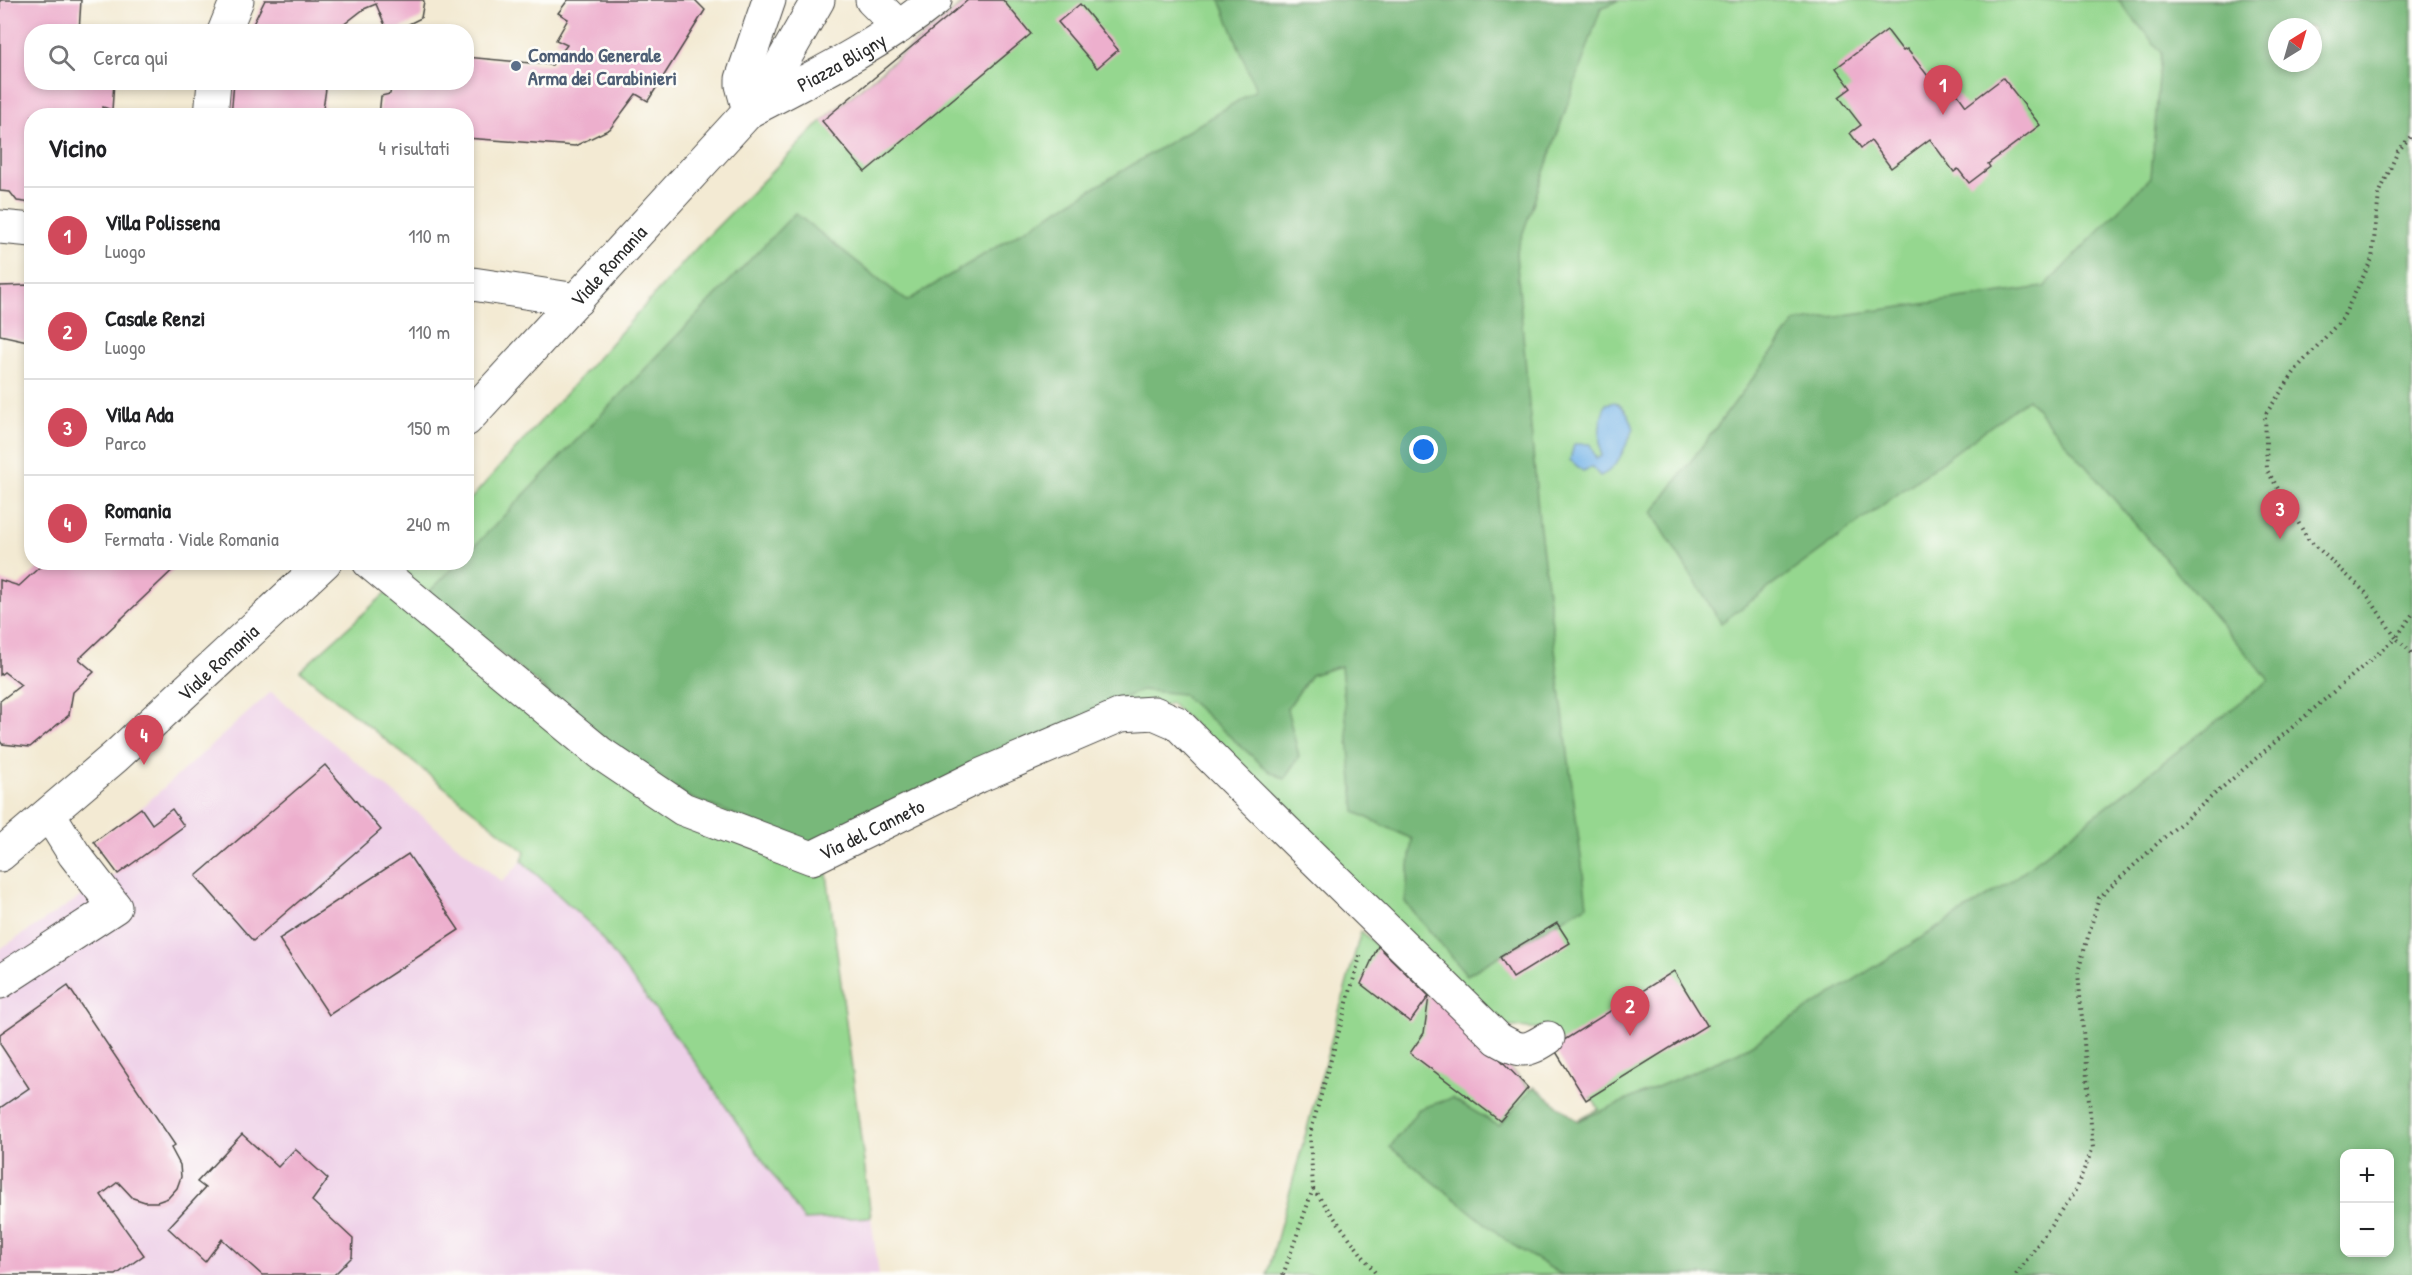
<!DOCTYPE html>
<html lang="it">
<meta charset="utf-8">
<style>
:root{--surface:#fff;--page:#f2f2f2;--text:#202124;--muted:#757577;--line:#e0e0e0;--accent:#d1495b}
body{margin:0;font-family:"Patrick Hand",sans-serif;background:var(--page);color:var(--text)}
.controls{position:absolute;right:18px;bottom:18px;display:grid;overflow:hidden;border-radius:12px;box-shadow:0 3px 9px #0003}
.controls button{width:54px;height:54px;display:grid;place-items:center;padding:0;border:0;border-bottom:2px solid var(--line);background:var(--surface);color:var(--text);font:30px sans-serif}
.compass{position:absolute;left:2268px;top:18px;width:54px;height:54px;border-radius:50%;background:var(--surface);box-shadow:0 3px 9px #0003;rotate:37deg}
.you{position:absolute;left:1424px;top:450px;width:21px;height:21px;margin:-15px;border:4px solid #fff;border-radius:50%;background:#1a73e8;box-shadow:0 0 0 9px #1a73e833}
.badge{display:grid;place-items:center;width:39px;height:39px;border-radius:50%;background:var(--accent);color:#fff;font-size:20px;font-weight:700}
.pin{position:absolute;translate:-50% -50px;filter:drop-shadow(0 2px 3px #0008)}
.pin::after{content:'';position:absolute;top:32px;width:21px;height:18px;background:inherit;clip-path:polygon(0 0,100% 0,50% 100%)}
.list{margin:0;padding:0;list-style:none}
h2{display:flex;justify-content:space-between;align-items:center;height:78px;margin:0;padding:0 24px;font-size:26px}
h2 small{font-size:20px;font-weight:400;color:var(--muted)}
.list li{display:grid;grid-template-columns:39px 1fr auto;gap:18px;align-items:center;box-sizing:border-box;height:96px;padding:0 24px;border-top:2px solid var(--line)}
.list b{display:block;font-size:22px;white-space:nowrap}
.list p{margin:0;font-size:20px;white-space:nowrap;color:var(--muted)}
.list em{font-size:20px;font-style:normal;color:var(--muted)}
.icon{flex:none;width:33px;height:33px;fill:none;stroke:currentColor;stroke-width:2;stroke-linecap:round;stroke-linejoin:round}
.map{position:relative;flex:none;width:2412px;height:1275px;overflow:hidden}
.search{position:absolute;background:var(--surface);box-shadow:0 3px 9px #0003;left:24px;top:24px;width:450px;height:66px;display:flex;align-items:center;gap:15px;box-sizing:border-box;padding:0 21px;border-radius:24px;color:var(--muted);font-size:22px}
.panel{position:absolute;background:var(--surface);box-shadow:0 3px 9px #0003;left:24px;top:108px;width:450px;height:462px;border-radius:24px}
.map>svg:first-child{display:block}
.built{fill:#eed0e8}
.green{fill:#95d78f;stroke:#60815d;stroke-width:1.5;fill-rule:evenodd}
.forest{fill:#78b87a;stroke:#527252;stroke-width:1.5;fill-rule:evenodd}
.water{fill:#74b4e8;stroke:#50708a;stroke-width:1.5}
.building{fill:#edafcd}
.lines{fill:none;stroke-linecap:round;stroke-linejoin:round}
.minor-casing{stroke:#494844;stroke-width:35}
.path{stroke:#494844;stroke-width:4;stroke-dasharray:1.5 4.5;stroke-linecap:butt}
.minor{stroke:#fff;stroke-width:33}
.service-dot{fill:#5c6f8a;stroke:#fdfcf7;stroke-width:2}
.labels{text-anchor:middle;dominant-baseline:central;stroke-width:5;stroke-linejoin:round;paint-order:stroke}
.service-label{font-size:20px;font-weight:bold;fill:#4e5e75;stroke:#fdfcf7;text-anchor:start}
.street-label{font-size:20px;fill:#2b2b2b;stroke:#fdfcf7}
</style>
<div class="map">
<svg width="2412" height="1275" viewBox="0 0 2412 1275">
<rect width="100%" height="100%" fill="#fdfcf7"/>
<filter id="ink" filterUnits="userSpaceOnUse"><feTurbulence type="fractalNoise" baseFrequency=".0167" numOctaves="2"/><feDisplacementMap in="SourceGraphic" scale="12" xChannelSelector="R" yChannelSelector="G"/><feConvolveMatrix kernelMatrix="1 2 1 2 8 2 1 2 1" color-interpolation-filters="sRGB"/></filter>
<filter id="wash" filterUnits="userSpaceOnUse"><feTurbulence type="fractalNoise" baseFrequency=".008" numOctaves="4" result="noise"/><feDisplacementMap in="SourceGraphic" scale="24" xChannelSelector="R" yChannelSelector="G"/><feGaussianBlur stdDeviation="1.35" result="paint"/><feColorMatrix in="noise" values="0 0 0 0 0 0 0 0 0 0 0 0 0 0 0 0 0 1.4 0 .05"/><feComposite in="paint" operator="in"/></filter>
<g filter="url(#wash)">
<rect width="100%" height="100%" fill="#f3ead3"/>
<path class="built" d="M271 692 502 882 522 861 593 927 695 1062 804 1220 871 1217 879 1275H0V949L117 873 94 842 141 808Z"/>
<g class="green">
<path d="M966 0H2412V1275H1267L1361 931 1570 1125 1599 1109 1544 1029 1501 1026 1171 703 810 844 400 576 413 563 466 562 467 503 701 243 822 121ZM2277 27H2313V63H2277ZM2344 1154H2390V1252H2344Z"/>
<path d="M386 593 826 866 871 1217 804 1220 695 1062 593 927 522 861 525 852 300 671Z"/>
</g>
<g class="forest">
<path d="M1220 0H1619L1601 8 1516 253 1539 521 1587 905 1467 975 1405 902 1412 839 1355 812 1341 666 1311 675 1287 709 1299 756 1285 779 1269 771 1182 694 1141 690 810 844 689 797 611 743 427 594 458 563 466 562 467 554 795 213 907 301 1256 90Z"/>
<path d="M2118 0H2412V1275H1562L1511 1244 1390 1147 1419 1109 1452 1098 1499 1126 1534 1087 1578 1121 1739 1052 2007 884 2269 680 2028 399 1721 623 1652 513 1795 322 2044 287 2151 177 2161 52ZM2277 27H2313V63H2277ZM2344 1154H2390V1252H2344Z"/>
</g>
<path class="water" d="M1615 402C1627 409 1630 416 1634 429 1624 446 1620 468 1600 476L1592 467 1583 471 1570 460 1574 444H1590L1596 459 1601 456C1599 437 1598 422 1606 404Z"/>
<g id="blocks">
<g class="building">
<path d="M0 0H81L79 32H32V82H114L112 110 103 107 101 116H32V203L17 201 10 192 0 191Z"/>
<path d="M265 0H423L424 1 421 18 399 29 387 30 376 4 364 9 342 26 339 32H249Z"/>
<path d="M568 0H695L705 10 648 101 636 94 610 129 575 146 466 138V116H379L381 96 390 94 392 82H466V57L552 65 567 45 556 40 568 19 558 13Z"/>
<path d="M968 0H1003L1031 34 865 172 822 121Z"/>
<path d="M1080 4 1118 50 1097 68 1058 22Z"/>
<path d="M1887 30 1903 51 1907 49 1938 89 1948 81 1966 106 2003 78 2040 125 1988 164 1990 167 1969 183 1958 169 1954 172 1930 139 1891 168 1871 141 1861 148 1850 133 1861 125 1839 97 1851 88 1836 68Z"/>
<path d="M234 82H327L323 109 373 116H231Z"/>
<path d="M32 285V342L0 335V286Z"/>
<path d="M45 562H181L79 659 94 672 73 692 69 715 30 747 2 744 0 741V701L21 685 4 672 0 675V580L19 586Z"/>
<path d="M325 765 381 830 253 941 196 876Z"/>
<path d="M141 808 152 824 172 809 184 826 118 874 94 842Z"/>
<path d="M408 854 459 930 329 1015 279 939Z"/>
<path d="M1557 923 1570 943 1513 978 1500 957Z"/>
<path d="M1378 946 1429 996 1410 1022 1361 984Z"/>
<path d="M1674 971 1707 1025 1586 1100 1553 1047Z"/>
<path d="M68 986 175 1145 171 1148 180 1165 181 1177 177 1188 168 1198 157 1202H145L133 1198 118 1182 101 1195 144 1255 116 1275H0V1108L29 1088 0 1044V1034Z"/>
<path d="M1437 994 1528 1088 1500 1121 1410 1053 1424 1033 1429 996Z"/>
<path d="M242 1134 278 1167 295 1149 328 1179 312 1201 353 1239 352 1257 334 1275H262L222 1239 205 1262 168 1228 205 1188 197 1182Z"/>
</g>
</g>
</g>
<g filter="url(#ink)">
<use href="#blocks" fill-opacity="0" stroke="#494844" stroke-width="1.5"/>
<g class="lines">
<defs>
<g id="minor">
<path d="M872 0 899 27"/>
<path d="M224 32 237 0"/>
<path id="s1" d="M753 109C816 76 879 45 935 0"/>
<path d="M749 111 742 85V79L769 0"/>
<path d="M211 116 214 82"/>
<path d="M0 227 32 230"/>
<path d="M466 283 577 300"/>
<path id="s2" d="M466 420 749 111 779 68 818 0"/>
<path id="s3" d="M369 562 600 753 683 809 812 858 979 776 1121 715 1154 713 1177 723C1283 830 1391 933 1498 1039 1521 1052 1525 1053 1548 1038"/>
<path id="s4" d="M0 855 115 757 325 562"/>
<path d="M0 982 115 907 74 854 49 814"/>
</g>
</defs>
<use href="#minor" class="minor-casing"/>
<g class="path">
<path d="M2412 615 2396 638 2412 653"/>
<path d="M1313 1189 1377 1275"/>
<path d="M1283 1275 1313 1189 1310 1134 1361 953"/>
<path d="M2016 1275 2074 1193 2093 1148 2078 972 2099 898 2159 842 2396 638 2365 592 2308 539 2267 470 2265 415 2298 367 2342 319 2372 259 2379 194 2398 151 2412 135"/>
</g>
<use href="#minor" class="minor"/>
</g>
</g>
<circle class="service-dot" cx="516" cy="66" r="6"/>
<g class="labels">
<g class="service-label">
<text x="528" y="54">Comando Generale<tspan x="528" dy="23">Arma dei Carabinieri</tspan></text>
</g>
<g class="street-label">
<text stroke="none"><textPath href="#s1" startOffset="100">Piazza Bligny</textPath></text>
<text stroke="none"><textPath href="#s2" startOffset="210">Viale Romania</textPath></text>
<text stroke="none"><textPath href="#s4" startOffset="291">Viale Romania</textPath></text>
<text stroke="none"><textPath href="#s3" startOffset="604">Via del Canneto</textPath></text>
</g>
</g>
</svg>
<div class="controls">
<button>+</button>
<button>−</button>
</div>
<svg class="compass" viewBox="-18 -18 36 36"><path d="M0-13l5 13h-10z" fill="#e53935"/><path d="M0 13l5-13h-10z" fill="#757577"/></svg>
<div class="you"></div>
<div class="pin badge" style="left:1943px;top:115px">1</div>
<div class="pin badge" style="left:1630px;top:1036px">2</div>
<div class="pin badge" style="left:2280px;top:539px">3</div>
<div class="pin badge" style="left:144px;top:765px">4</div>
<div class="search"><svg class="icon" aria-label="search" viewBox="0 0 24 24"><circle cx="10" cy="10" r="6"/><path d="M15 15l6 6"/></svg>Cerca qui</div>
<section class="panel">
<h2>Vicino<small>4 risultati</small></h2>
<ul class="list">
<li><span class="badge">1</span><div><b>Villa Polissena</b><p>Luogo</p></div><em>110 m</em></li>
<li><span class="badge">2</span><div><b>Casale Renzi</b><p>Luogo</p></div><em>110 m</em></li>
<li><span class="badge">3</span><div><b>Villa Ada</b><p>Parco</p></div><em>150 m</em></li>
<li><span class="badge">4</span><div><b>Romania</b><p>Fermata · Viale Romania</p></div><em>240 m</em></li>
</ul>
</section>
</div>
